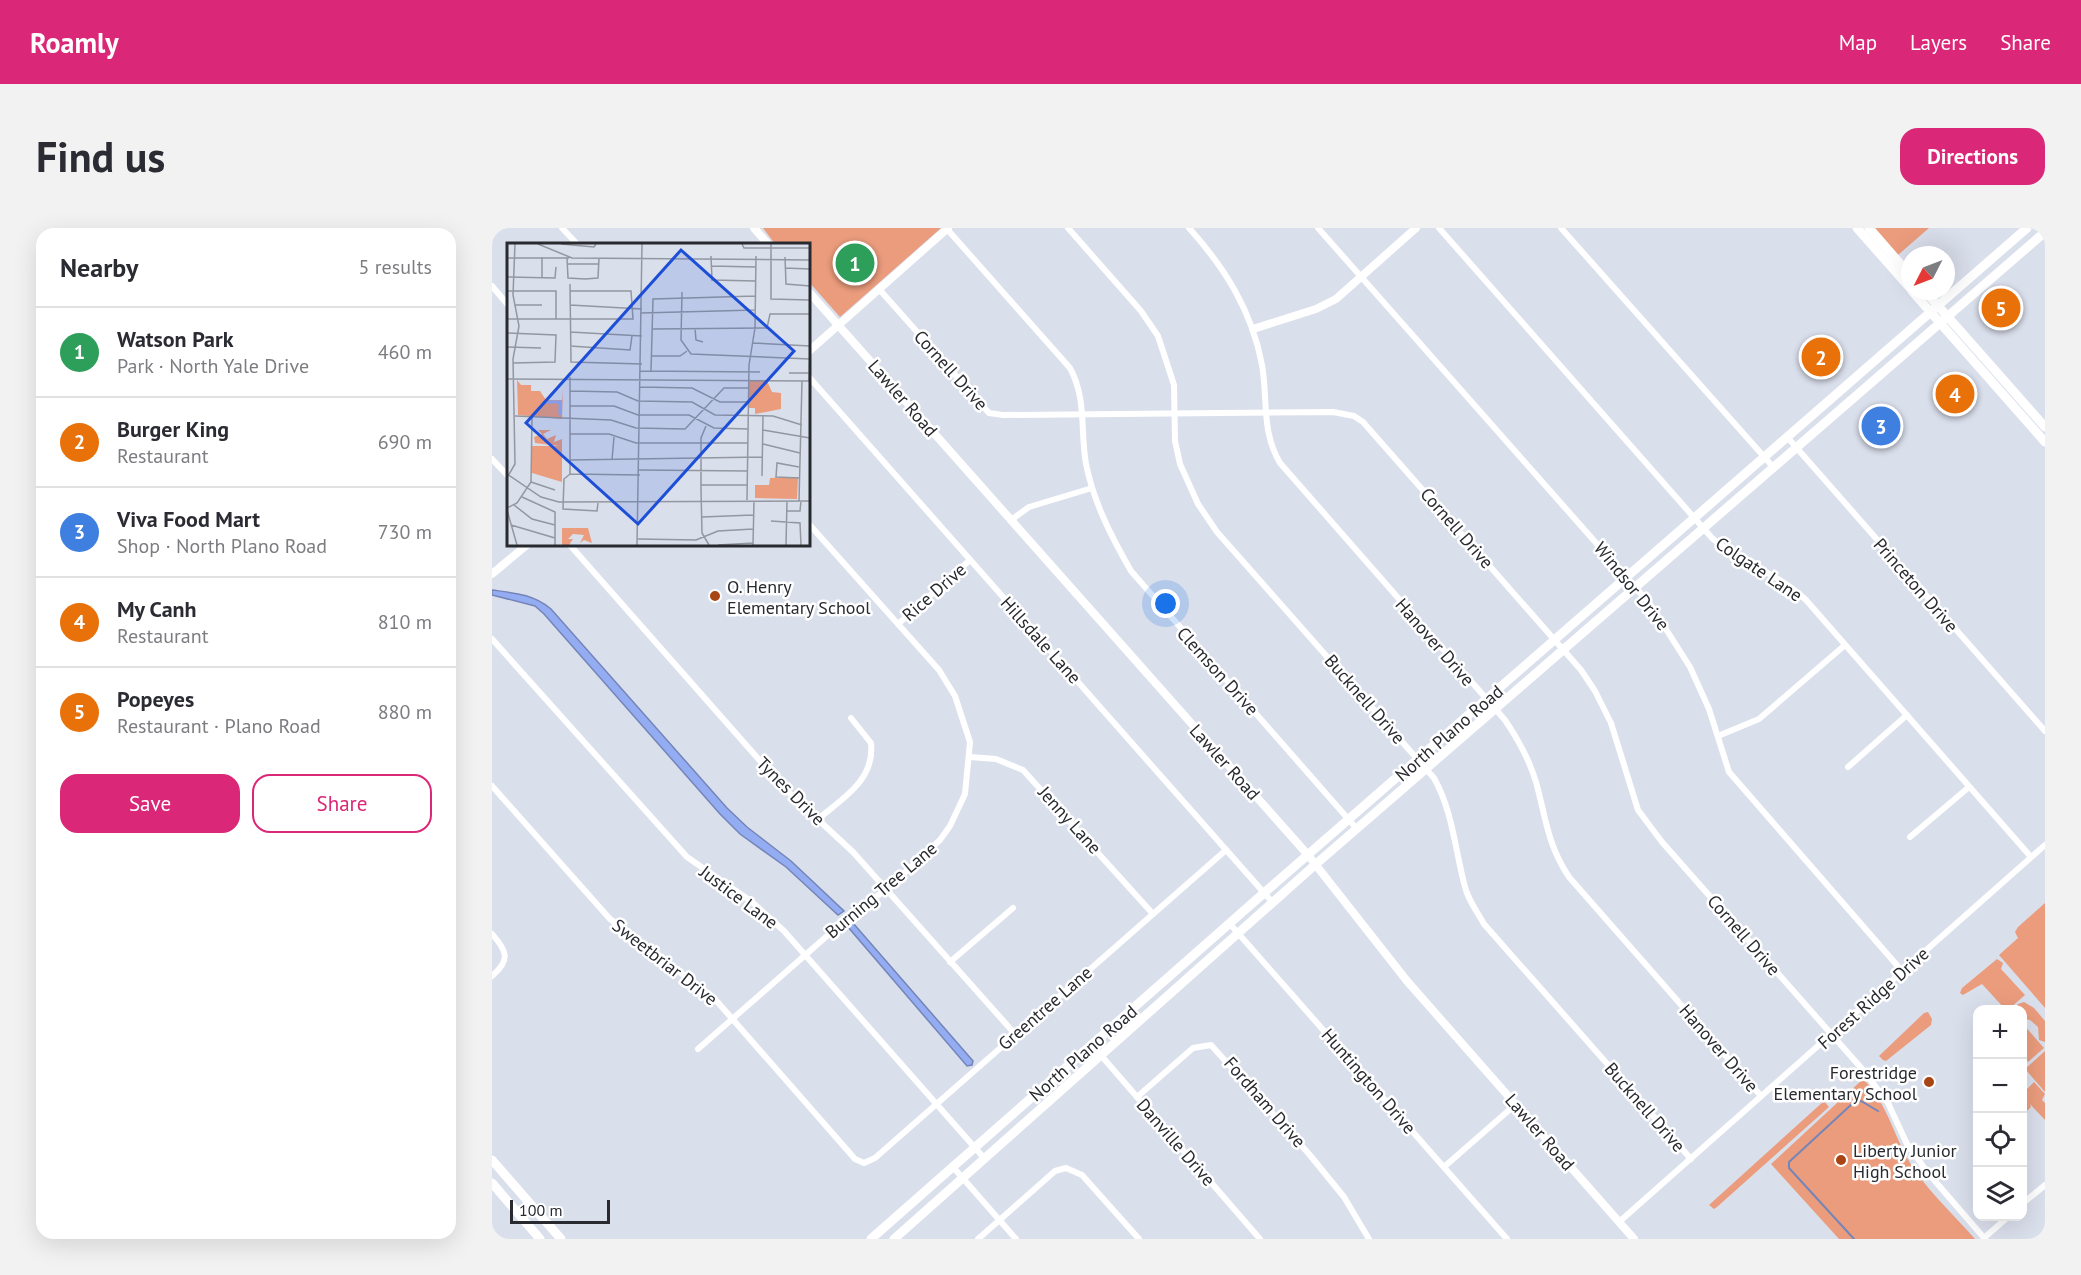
<!DOCTYPE html>
<meta charset="utf-8">
<style>
:root{--surface:#fff;--page:#f2f2f3;--text:#2b2b33;--muted:#7c7c81;--line:#e1e1e2;--accent:#db2777}
body{margin:0;font-family:"PT Sans",sans-serif;background:var(--page);color:var(--text)}
.controls{position:absolute;right:18px;bottom:18px;display:grid;overflow:hidden;border-radius:12px;box-shadow:0 6px 24px #0002}
.controls button{width:54px;height:54px;display:grid;place-items:center;padding:0;border:0;border-bottom:2px solid var(--line);background:var(--surface);color:var(--text);font:30px sans-serif}
.compass{position:absolute;left:1409px;top:18px;width:54px;height:54px;border-radius:50%;background:var(--surface);box-shadow:0 6px 24px #0002;rotate:228deg}
.scale{position:absolute;left:18px;bottom:15px;width:100px;box-sizing:border-box;padding-left:6px;border:3px solid #282a2f;border-top:0;font-size:16px;line-height:21px;white-space:nowrap;color:#282a2f;-webkit-text-stroke:4px #fff;paint-order:stroke}
.you{position:absolute;left:674px;top:376px;width:21px;height:21px;margin:-15px;border:4px solid #fff;border-radius:50%;background:#1a73e8;box-shadow:0 0 0 9px #1a73e833}
.badge{display:grid;place-items:center;width:39px;height:39px;border-radius:50%;background:var(--accent);color:#fff;font-size:20px;font-weight:700}
.pin{position:absolute;translate:-50% -50%;border:3px solid #fff;box-shadow:0 2px 6px #0006}
.list{margin:0;padding:0;list-style:none}
h2{display:flex;justify-content:space-between;align-items:center;height:78px;margin:0;padding:0 24px;font-size:26px}
h2 small{font-size:20px;font-weight:400;color:var(--muted)}
.list li{display:grid;grid-template-columns:39px 1fr auto;gap:18px;align-items:center;box-sizing:border-box;height:90px;padding:0 24px;border-top:2px solid var(--line)}
.list b{display:block;font-size:22px;white-space:nowrap}
.list p{margin:0;font-size:20px;white-space:nowrap;color:var(--muted)}
.list em{font-size:20px;font-style:normal;color:var(--muted)}
.actions{display:flex;gap:12px;padding:18px 24px}
.actions a{flex:1;padding:14px 0;border:2px solid var(--accent);border-radius:18px;text-align:center;font-size:21px;color:var(--accent)}
.actions .main{background:var(--accent);color:#fff}
.icon{flex:none;width:33px;height:33px;fill:none;stroke:currentColor;stroke-width:2;stroke-linecap:round;stroke-linejoin:round}
.map{position:relative;flex:none;width:1553px;height:1011px;overflow:hidden;border-radius:18px}
header{display:flex;align-items:center;gap:36px;box-sizing:border-box;height:84px;padding:0 30px;background:var(--accent);color:#fff}
header strong{font-size:28px}
nav{display:flex;gap:33px;margin-inline-start:auto;font-size:21px}
.intro{display:flex;align-items:center;justify-content:space-between;box-sizing:border-box;height:144px;padding:0 36px}
h1{margin:0;font-size:42px}
.button{padding:15px 27px;border-radius:18px;background:var(--accent);color:#fff;font-size:21px;font-weight:700}
main{display:flex;gap:36px;padding:0 36px}
aside{flex:1;background:var(--surface);border-radius:18px;box-shadow:0 6px 24px #0002}
.map>svg:first-child{display:block}
.green{fill:#eb9c7d}
.water{fill:#94acf2;stroke:#7485b8;stroke-width:1.5}
.lines{fill:none;stroke-linecap:round;stroke-linejoin:round}
.stream{stroke:#7485b8;stroke-width:2}
.minor{stroke:#fff;stroke-width:6}
.tertiary{stroke:#fff;stroke-width:8}
.secondary{stroke:#fff;stroke-width:9}
.poi-dot{fill:#a94514;stroke:#fff;stroke-width:2}
.labels{text-anchor:middle;dominant-baseline:central;stroke-width:5;stroke-linejoin:round;paint-order:stroke}
.street-label{font-size:18px;fill:#282a2f;stroke:#fff}
.poi-label{font-size:18px;fill:#282a2f;stroke:#fff;text-anchor:start}
.inset-river{fill:none;stroke:#94acf2;stroke-width:3}
.inset-road{fill:none;stroke:#9397a0;stroke-width:1.5}
.view{fill:#1d4ed8;fill-opacity:0.15;stroke:#1d4ed8;stroke-width:3}
.inset-edge{fill:none;stroke:#282a2f;stroke-width:3}
</style>
<header>
<strong>Roamly</strong>
<nav><a>Map</a><a>Layers</a><a>Share</a></nav>
</header>
<div class="intro"><h1>Find us</h1><a class="button">Directions</a></div>
<main>
<aside>
<h2>Nearby<small>5 results</small></h2>
<ul class="list">
<li><span class="badge" style="background:#2e9e5b">1</span><div><b>Watson Park</b><p>Park · North Yale Drive</p></div><em>460 m</em></li>
<li><span class="badge" style="background:#e8710a">2</span><div><b>Burger King</b><p>Restaurant</p></div><em>690 m</em></li>
<li><span class="badge" style="background:#3f7fe0">3</span><div><b>Viva Food Mart</b><p>Shop · North Plano Road</p></div><em>730 m</em></li>
<li><span class="badge" style="background:#e8710a">4</span><div><b>My Canh</b><p>Restaurant</p></div><em>810 m</em></li>
<li><span class="badge" style="background:#e8710a">5</span><div><b>Popeyes</b><p>Restaurant · Plano Road</p></div><em>880 m</em></li>
</ul>
<div class="actions"><a class="main">Save</a><a>Share</a></div>
</aside>
<div class="map">
<svg width="1553" height="1011" viewBox="0 0 1553 1011">
<rect width="100%" height="100%" fill="#dadfec"/>
<g class="green">
<path d="M271 0H449L348 89 317 54 316 16H283Z"/>
<path d="M1383 0H1437L1406 27Z"/>
<path d="M1553 675V780L1507 727 1526 710 1523 704 1526 699Z"/>
<path d="M1505 731 1511 735 1509 741 1533 767 1517 781H1513L1490 756 1471 767 1468 765 1470 760Z"/>
<path d="M1532 774 1542 780 1553 793V814L1547 812 1546 799 1538 792 1531 791 1530 782 1522 781 1526 776Z"/>
<path d="M1436 784 1440 791 1439 797 1394 833 1391 832 1387 828 1432 785Z"/>
<path d="M1531 796 1552 820 1536 834 1531 828Z"/>
<path d="M1553 823V864L1533 841Z"/>
<path d="M1371 851C1397 876 1403 915 1424 944 1441 968 1464 989 1483 1011H1347L1279 936Z"/>
<path d="M1542 854 1553 866 1550 872 1553 875V892L1538 876 1539 879 1531 887V872L1535 873 1531 865Z"/>
<path d="M1332 873 1337 879 1225 979 1222 981 1217 977Z"/>
</g>
<g class="water">
<path d="M0 362C22 365 41 366 59 381L235 580 255 599 299 633 352 683 346 687 294 639 248 606 228 586 52 386 43 378 0 367Z"/>
<path d="M361 695 481 833 480 837 475 838 356 699Z"/>
</g>
<g class="lines">
<path class="stream" d="M1362 1011 1297 940V934L1361 875 1369 873 1386 883"/>
<g class="minor">
<path d="M70 0 85 16"/>
<path d="M576 0 649 83 666 108 682 157 683 213 688 236 706 276 725 304 942 550C961 584 963 622 973 659 976 672 986 685 992 696L1199 931"/>
<path d="M697 0C733 40 760 83 770 137 776 171 769 203 788 235L1013 492C1026 511 1037 531 1044 554 1054 590 1055 616 1077 649L1269 868"/>
<path d="M826 0 1158 376 1198 439 1217 481 1237 544 1410 743"/>
<path d="M947 0 1220 310C1249 335 1286 345 1314 372L1539 629"/>
<path d="M1069 0 1282 240"/>
<path d="M455 1 578 140C595 171 588 203 594 236 602 275 619 308 639 343L865 601"/>
<path d="M0 58 16 77"/>
<path d="M387 61 497 185 511 187 841 184 862 188 871 194 1089 442 1103 463 1119 495 1146 582 1170 614 1371 842 1396 875 1415 916 1436 945 1493 1011"/>
<path d="M316 148 781 675"/>
<path d="M1296 210 1553 503"/>
<path d="M0 231 16 248"/>
<path d="M519 292 537 279 600 260"/>
<path d="M77 316 292 560 361 624 523 806"/>
<path d="M406 396 478 332"/>
<path d="M0 411 195 629 260 674 292 703 492 930"/>
<path d="M1226 508 1267 491 1353 417"/>
<path d="M478 529 504 531 531 542 661 686"/>
<path d="M1356 539 1415 487"/>
<path d="M0 558 118 691 222 770 363 931 372 935 383 930 734 622"/>
<path d="M326 591C351 570 383 552 379 515L359 490"/>
<path d="M1418 609 1477 559"/>
<path d="M738 696 1015 1011"/>
<path d="M0 706C15 723 19 732 0 748"/>
<path d="M458 734 521 680"/>
<path d="M600 817 768 1011"/>
<path d="M206 821 360 686 395 661 448 612 458 598 473 566 478 514 463 468 447 442 316 295"/>
<path d="M645 869 701 820 719 817 817 926 852 969 877 1011"/>
<path d="M461 939 524 1011"/>
<path d="M952 939 1024 876"/>
<path d="M1530 976 1553 957"/>
<path d="M1127 994 1553 617"/>
<path d="M1492 1010 1517 988"/>
<path d="M486 1011 563 943 574 940 590 947 647 1011"/>
</g>
<g class="tertiary">
<path d="M262 0 276 16"/>
<path d="M316 63 816 627 915 753 1142 1011"/>
<path d="M761 101 824 81 844 71 924 0"/>
<path d="M316 124 456 0"/>
<path d="M0 346 36 316"/>
</g>
<g class="secondary">
<path d="M1365 0 1418 60"/>
<path d="M1377 0 1418 47"/>
<path d="M1420 63 1553 214"/>
<path d="M1433 63 1553 199"/>
<path d="M0 932 69 1011"/>
<path d="M0 955 48 1011"/>
<path d="M379 1011 772 665 1535 0"/>
<path d="M402 1011 824 636 1553 4"/>
</g>
</g>
<g class="poi-dot">
<circle cx="223" cy="368" r="6"/>
<circle cx="1437" cy="854" r="6"/>
<circle cx="1349" cy="932" r="6"/>
</g>
<g class="labels">
<g class="street-label">
<text transform="translate(459 142) rotate(48)">Cornell Drive</text>
<text transform="translate(411 170) rotate(49)">Lawler Road</text>
<text transform="translate(965 300) rotate(49)">Cornell Drive</text>
<text transform="translate(1267 341) rotate(34)">Colgate Lane</text>
<text transform="translate(1424 357) rotate(49)">Princeton Drive</text>
<text transform="translate(1140 358) rotate(51)">Windsor Drive</text>
<text transform="translate(442 364) rotate(-41)">Rice Drive</text>
<text transform="translate(549 412) rotate(48)">Hillsdale Lane</text>
<text transform="translate(943 414) rotate(49)">Hanover Drive</text>
<text transform="translate(726 443) rotate(48)">Clemson Drive</text>
<text transform="translate(873 471) rotate(49)">Bucknell Drive</text>
<text transform="translate(957 505) rotate(-41)">North Plano Road</text>
<text transform="translate(733 534) rotate(48)">Lawler Road</text>
<text transform="translate(299 563) rotate(45)">Tynes Drive</text>
<text transform="translate(578 592) rotate(48)">Jenny Lane</text>
<text transform="translate(389 662) rotate(-40)">Burning Tree Lane</text>
<text transform="translate(247 669) rotate(37)">Justice Lane</text>
<text transform="translate(1252 707) rotate(49)">Cornell Drive</text>
<text transform="translate(173 734) rotate(38)">Sweetbriar Drive</text>
<text transform="translate(1381 770) rotate(-42)">Forest Ridge Drive</text>
<text transform="translate(553 780) rotate(-41)">Greentree Lane</text>
<text transform="translate(1227 820) rotate(49)">Hanover Drive</text>
<text transform="translate(591 825) rotate(-41)">North Plano Road</text>
<text transform="translate(877 853) rotate(49)">Huntington Drive</text>
<text transform="translate(773 874) rotate(49)">Fordham Drive</text>
<text transform="translate(1153 879) rotate(49)">Bucknell Drive</text>
<text transform="translate(1048 904) rotate(49)">Lawler Road</text>
<text transform="translate(684 914) rotate(49)">Danville Drive</text>
</g>
<g class="poi-label">
<text x="235" y="358">O. Henry<tspan x="235" dy="21">Elementary School</tspan></text>
<text x="1425" y="844" text-anchor="end">Forestridge<tspan x="1425" dy="21">Elementary School</tspan></text>
<text x="1361" y="922">Liberty Junior<tspan x="1361" dy="21">High School</tspan></text>
</g>
</g>
<g transform="translate(15 15)">
<rect width="303" height="303" fill="#dadfec"/>
<path d="M10 137 14 142H24V148H33L39 157H55L56 146 55 176 11 172ZM242 138H260L265 149 274 150V166L248 171V165H242ZM31 187H44L36 191 40 196 49 192 47 199 55 196V239L25 230V203H53L28 200 27 194 35 191ZM291 234 290 256 248 255V242H262L263 235ZM55 285H81L85 300 77 297 73 300 77 292 66 291 61 296H66L62 302H67H55Z" fill="#eb9c7d"/>
<path class="inset-river" d="M37 159H53V172"/>
<path class="inset-road" d="M31 1 65 15 303 17M54 1 87 4 89 1M235 1 237 5H303M264 1V56L303 57M204 13 205 37 249 38M278 14 279 41 303 43M0 15H62M60 15 61 35 78 36 91 35 92 15M60 21H92M204 23 249 24M278 25 303 26M0 34 48 35 49 24M35 35V14M63 41 64 119 135 121M0 48H49V76M175 49 174 97 184 111 303 116M8 62H35M63 62 135 66M134 70 249 67M0 76H126L124 48H63M188 85 189 97 196 99M145 86 260 85 263 71H303M63 89 135 93M0 90 49 92 48 119 6 120M245 100 303 103M63 103 123 107 125 93M0 104 34 105M144 113H173L180 108M133 128 253 129M144 128 146 56 249 53M282 130H302M63 134V231L57 236 56 266 90 268 91 260M0 136 303 138M302 138 303 110M133 144 185 145 213 159H241M63 148 110 149 131 158 185 159 208 172 266 173 295 182M63 163H107L131 172H182L207 185 241 186M8 173 104 177 129 185 178 186 217 145H241M199 183 194 195V246L195 290 202 302M256 187 303 195M63 191H102L129 200H241M256 201 293 210M63 217 255 214M105 217 107 194M132 227 241 228M0 231 34 254 52 259 303 258M63 231 133 232M1 233 8 221 6 116 12 83 6 52 8 1M255 233 256 173M292 235 269 234 270 220 292 224M24 239 48 247M194 242H240M15 254 48 269V302M240 257 242 122 248 85 249 13M292 258 295 138M7 262 25 276 48 282M0 265 10 260 24 239 25 173M0 267 10 302M280 268H293L294 258M195 274 246 272M264 278 293 280 294 302M4 282 48 295M131 296 189 297 211 288 246 286M130 302 135 1M211 302 246 300M246 302 247 258M279 302 280 258"/>
<path class="view" d="M174 7 287 108 131 281 19 180Z"/>
<rect width="303" height="303" class="inset-edge"/>
</g>
</svg>
<div class="controls">
<button>+</button>
<button>−</button>
<button><svg class="icon" aria-label="locate" viewBox="0 0 24 24"><circle cx="12" cy="12" r="6"/><path d="M12 2v4M12 18v4M2 12h4M18 12h4"/></svg></button>
<button><svg class="icon" aria-label="layers" viewBox="0 0 24 24"><path d="M12 4l9 5-9 5-9-5zM3 14l9 5 9-5"/></svg></button>
</div>
<svg class="compass" viewBox="-18 -18 36 36"><path d="M0-13l5 13h-10z" fill="#e53935"/><path d="M0 13l5-13h-10z" fill="#7c7c81"/></svg>
<div class="scale">100 m</div>
<div class="you"></div>
<div class="pin badge" style="left:363px;top:35px;background:#2e9e5b">1</div>
<div class="pin badge" style="left:1329px;top:129px;background:#e8710a">2</div>
<div class="pin badge" style="left:1389px;top:198px;background:#3f7fe0">3</div>
<div class="pin badge" style="left:1463px;top:166px;background:#e8710a">4</div>
<div class="pin badge" style="left:1509px;top:80px;background:#e8710a">5</div>
</div>
</main>
